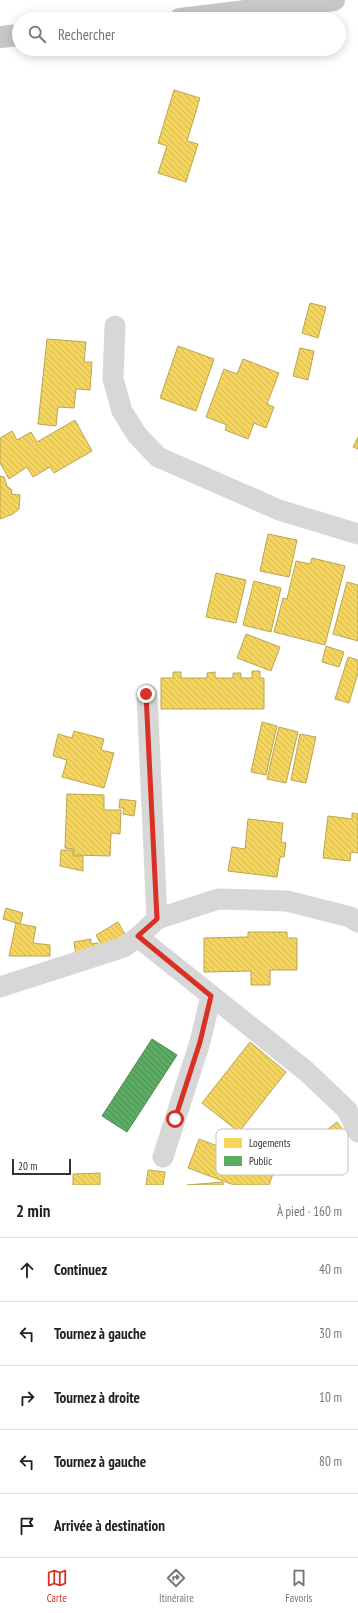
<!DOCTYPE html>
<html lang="fr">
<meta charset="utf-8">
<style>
:root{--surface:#fff;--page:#f2f2f2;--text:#202124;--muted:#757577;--line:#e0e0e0;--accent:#d93025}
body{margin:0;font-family:"PT Sans Narrow",sans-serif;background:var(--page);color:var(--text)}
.scale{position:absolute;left:12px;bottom:10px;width:59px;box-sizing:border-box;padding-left:4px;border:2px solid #333;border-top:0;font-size:11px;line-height:14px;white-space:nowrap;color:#333;-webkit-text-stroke:3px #fff;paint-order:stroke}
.stop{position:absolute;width:12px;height:12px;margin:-9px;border:3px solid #d93025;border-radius:50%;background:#fff}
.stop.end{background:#d93025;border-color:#fff;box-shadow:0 1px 4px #0008}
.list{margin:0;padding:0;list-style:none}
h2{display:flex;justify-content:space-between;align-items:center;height:52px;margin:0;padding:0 16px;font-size:17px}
h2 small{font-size:13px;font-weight:400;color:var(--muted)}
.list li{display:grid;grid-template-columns:26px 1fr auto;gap:12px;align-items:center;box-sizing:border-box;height:64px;padding:0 16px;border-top:1px solid var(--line)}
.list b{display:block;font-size:15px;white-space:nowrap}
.list em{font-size:13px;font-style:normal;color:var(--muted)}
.icon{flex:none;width:22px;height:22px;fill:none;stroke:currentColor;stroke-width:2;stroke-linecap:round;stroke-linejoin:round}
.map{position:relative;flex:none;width:358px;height:1185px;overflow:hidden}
.search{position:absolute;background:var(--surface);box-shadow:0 2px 10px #0003;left:12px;right:12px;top:12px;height:44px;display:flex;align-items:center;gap:10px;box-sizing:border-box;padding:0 14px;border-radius:22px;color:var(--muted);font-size:15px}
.sheet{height:372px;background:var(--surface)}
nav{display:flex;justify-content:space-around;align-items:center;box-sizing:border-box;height:56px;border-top:1px solid var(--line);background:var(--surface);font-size:11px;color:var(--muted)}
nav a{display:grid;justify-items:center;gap:2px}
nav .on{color:var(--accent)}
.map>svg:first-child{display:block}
.homes{fill:url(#homes-back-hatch);stroke:#bca450}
.public{fill:url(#public-back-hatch);stroke:#4e8953}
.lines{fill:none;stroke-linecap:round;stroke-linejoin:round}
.minor{stroke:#d7d7d7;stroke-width:21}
.trunk{stroke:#c7c7c7;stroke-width:22}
.route{stroke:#d93025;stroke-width:5}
.key{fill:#fff;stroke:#c2c2c2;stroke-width:1}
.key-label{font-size:11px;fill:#333}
</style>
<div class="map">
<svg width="358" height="1185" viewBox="0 0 358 1185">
<defs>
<pattern id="homes-back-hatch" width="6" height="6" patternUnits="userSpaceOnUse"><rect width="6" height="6" fill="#f6d55c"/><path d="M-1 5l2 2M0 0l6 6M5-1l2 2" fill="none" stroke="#d3b750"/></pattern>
<pattern id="public-back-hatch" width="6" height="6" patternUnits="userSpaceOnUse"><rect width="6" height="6" fill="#5aae61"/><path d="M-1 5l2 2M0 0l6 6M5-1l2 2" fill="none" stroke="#4b8e51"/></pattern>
</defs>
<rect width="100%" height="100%" fill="#fff"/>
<g class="homes">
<path d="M174 90 200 98 187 141 198 144 186 182 158 173 167 146 158 143Z"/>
<path d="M310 303 326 307 318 338 302 333Z"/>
<path d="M47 339 86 342 84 362H92L90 390 76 389 74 408 58 407 56 426 38 424Z"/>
<path d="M178 346 214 359 196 411 160 398Z"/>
<path d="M300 348 314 351 308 380 293 376Z"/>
<path d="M243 359 279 373 267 404 274 407 266 428 254 423 248 439 225 430 227 425 206 417 224 369 237 374Z"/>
<path d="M75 420 92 451 54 473 50 467 33 477 27 467 9 479 0 463V438L12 431 17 440 31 432 37 442Z"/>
<path d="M358 437V449L353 447Z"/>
<path d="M0 476 4 477 7 486 12 490 11 494 20 495 19 509 13 514 0 519Z"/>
<path d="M268 534 297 540 289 577 260 571Z"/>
<path d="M312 558 345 566 325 645 274 632 283 598 287 599 296 561 310 564Z"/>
<path d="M216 573 246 580 236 623 206 617Z"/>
<path d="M254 581 281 588 271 632 243 625Z"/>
<path d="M347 582 358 585V641L333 634Z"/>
<path d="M246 634 280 647 271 671 237 658Z"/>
<path d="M326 646 344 652 339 667 322 662Z"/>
<path d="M348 657 358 660V673L349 703 335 699Z"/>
<path d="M252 671H260V678H264V709H161V678H173V672H181V678H207V673L215 672V678H233V673H241V678H252Z"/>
<path d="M262 722 277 726 266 775 251 772Z"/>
<path d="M279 727 298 732 286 783 267 779Z"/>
<path d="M74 731 104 739 101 750 114 753 104 788 62 777 67 760 53 756 58 734 72 738Z"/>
<path d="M300 734 316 737 306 783 291 780Z"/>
<path d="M67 794 104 795V810H121L120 834 111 833 110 856 74 855V849L65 848Z"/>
<path d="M120 799 136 801 134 816 123 814 124 808H119Z"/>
<path d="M352 813 358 814V853L351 852 350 861 323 858 328 816 352 819Z"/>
<path d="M248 819 283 823 281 842 286 843 284 857H280L277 877 228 871 232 847 245 849Z"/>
<path d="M61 850H73V856H83V871L60 866Z"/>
<path d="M6 908 23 913 20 924 3 919Z"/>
<path d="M118 922 127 938 102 946 96 935Z"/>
<path d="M16 923 36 927 33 943 50 945V956H9Z"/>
<path d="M248 932H287V938H297V970H270V985H251V971L204 972V938L248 937Z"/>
<path d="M91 939V944L98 943 99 950 76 956 74 942Z"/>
<path d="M250 1042 286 1072 239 1132 202 1103Z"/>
<path d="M337 1122 346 1134 307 1164 298 1152Z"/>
<path d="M199 1139 275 1168 269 1185H234L188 1168Z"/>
<path d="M148 1170 165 1172 163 1185H146Z"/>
<path d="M100 1173V1185H73V1174Z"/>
<path d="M223 1182V1185H187Z"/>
</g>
<path class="public" d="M152 1039 177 1055 127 1132 102 1116Z"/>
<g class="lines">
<g class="minor">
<path d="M115 326 113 379 122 411 137 435 158 457 279 510 358 534"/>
<path d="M147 694 157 919"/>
<path d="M138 937 306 1071 347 1110 358 1132"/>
<path d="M0 987 124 947 138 937 157 919 218 899 287 901 350 917 358 922"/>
<path d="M163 1157 200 1042 211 996"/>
</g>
<g class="trunk">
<path d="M180 19 334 0"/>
<path d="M0 37 19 35"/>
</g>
</g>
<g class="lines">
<path class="route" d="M146 694 157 919 138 936 211 996 200 1042 175 1119"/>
</g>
<rect x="216" y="1129" width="132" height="46" rx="6" class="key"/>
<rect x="224" y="1138" width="18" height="10" fill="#f6d55c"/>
<rect x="224" y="1156" width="18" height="10" fill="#5aae61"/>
<g class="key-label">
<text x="249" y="1147">Logements</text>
<text x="249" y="1165">Public</text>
</g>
</svg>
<div class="scale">20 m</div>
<div class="stop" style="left:175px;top:1119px"></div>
<div class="stop end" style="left:146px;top:694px"></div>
<div class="search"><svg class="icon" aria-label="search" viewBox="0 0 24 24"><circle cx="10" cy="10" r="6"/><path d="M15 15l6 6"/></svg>Rechercher</div>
</div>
<section class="sheet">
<h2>2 min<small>À pied · 160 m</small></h2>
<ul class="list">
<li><svg class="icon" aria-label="ahead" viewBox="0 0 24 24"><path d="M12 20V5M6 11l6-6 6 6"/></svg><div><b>Continuez</b></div><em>40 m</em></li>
<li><svg class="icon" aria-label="left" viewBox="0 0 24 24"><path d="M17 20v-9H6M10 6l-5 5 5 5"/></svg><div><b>Tournez à gauche</b></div><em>30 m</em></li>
<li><svg class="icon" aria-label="right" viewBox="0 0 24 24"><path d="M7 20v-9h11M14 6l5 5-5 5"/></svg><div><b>Tournez à droite</b></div><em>10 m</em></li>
<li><svg class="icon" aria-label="left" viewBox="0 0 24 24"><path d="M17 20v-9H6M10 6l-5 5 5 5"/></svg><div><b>Tournez à gauche</b></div><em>80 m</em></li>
<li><svg class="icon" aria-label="arrive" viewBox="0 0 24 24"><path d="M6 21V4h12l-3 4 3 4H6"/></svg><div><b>Arrivée à destination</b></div></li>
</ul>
</section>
<nav>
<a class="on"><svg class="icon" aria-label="map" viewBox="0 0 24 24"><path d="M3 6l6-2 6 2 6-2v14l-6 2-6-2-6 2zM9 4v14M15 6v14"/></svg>Carte</a>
<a><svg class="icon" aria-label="directions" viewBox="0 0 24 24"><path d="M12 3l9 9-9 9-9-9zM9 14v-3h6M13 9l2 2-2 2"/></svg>Itinéraire</a>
<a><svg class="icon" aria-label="saved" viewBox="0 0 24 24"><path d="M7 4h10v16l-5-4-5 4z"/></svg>Favoris</a>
</nav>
